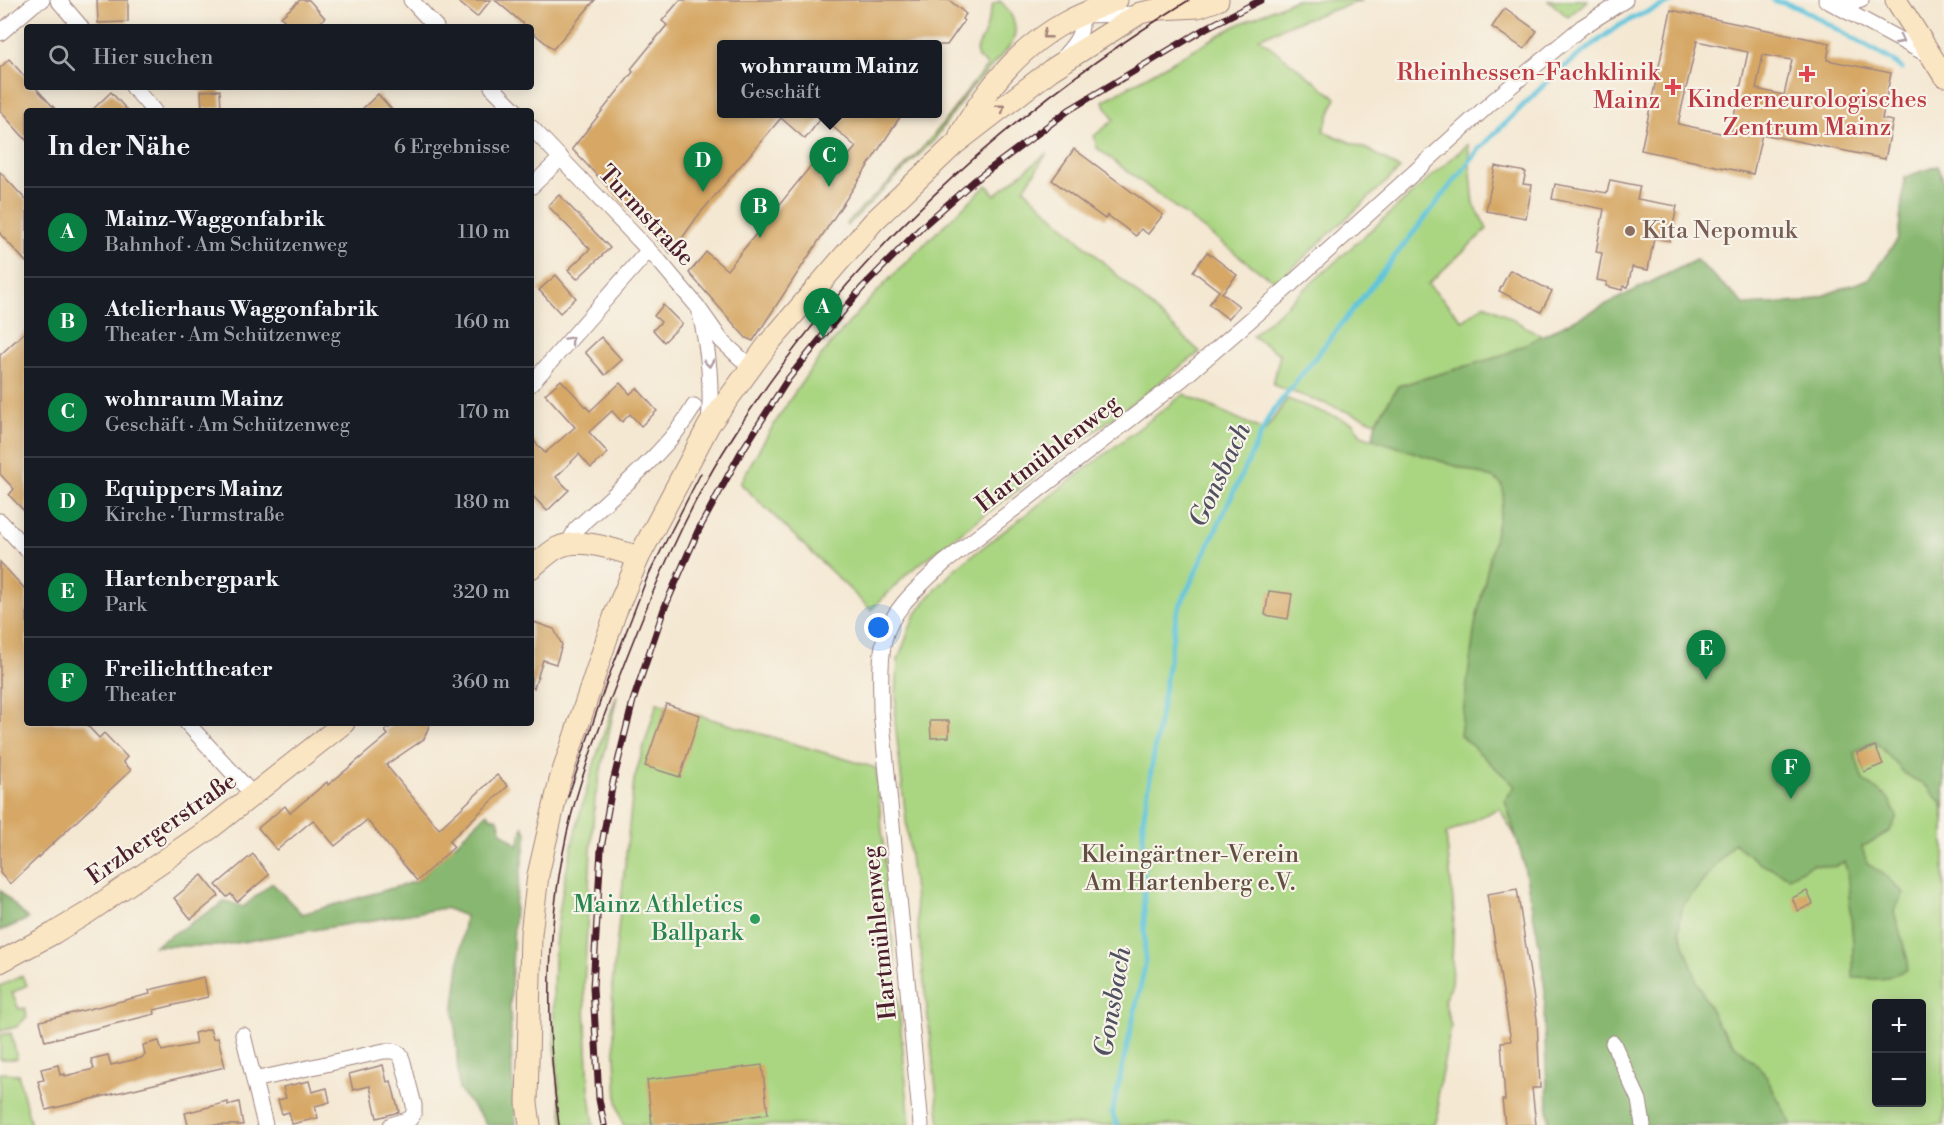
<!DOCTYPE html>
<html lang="de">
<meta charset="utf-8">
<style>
:root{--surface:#171b24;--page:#20242c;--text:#f1f3f6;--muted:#9ea1a6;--line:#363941;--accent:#0b8043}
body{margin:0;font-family:"Libre Bodoni",serif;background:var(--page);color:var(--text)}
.controls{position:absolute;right:18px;bottom:18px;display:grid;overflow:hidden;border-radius:6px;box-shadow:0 3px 15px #0003}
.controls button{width:54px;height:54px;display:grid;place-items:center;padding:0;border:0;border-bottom:2px solid var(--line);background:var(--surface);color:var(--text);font:30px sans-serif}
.you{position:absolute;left:879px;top:628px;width:21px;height:21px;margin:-15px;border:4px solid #fff;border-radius:50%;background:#1a73e8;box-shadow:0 0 0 9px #1a73e833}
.badge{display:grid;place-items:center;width:39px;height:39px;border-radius:50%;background:var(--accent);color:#fff;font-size:20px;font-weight:700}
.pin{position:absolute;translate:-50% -50px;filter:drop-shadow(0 2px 3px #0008)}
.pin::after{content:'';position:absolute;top:32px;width:21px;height:18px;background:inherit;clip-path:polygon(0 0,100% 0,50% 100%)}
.popup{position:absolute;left:717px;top:40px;width:225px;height:78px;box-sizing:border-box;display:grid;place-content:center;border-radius:6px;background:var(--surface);filter:drop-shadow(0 2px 4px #0005);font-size:20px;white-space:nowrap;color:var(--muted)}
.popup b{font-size:22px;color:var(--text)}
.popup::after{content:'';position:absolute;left:50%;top:100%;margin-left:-12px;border:12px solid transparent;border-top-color:var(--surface)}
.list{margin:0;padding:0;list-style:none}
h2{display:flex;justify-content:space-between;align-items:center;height:78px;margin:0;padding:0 24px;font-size:26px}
h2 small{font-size:20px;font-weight:400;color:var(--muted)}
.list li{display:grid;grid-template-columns:39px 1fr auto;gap:18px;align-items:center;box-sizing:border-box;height:90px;padding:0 24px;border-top:2px solid var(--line)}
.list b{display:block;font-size:22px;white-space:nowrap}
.list p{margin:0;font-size:20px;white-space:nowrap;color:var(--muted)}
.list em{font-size:20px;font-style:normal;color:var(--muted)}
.icon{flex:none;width:33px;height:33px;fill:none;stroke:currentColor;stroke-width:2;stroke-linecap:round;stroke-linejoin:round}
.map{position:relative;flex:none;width:1944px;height:1125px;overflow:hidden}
.search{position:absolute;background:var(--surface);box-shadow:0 3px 15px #0003;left:24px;top:24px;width:510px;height:66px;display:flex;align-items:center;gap:15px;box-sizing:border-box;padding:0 21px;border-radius:6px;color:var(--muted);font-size:22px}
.panel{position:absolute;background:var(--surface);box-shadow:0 3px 15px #0003;left:24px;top:108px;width:510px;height:618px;border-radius:6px}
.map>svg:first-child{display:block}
.green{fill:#aad682;stroke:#7a7a56;stroke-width:1.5;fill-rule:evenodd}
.forest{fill:#87b770;stroke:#686b4e;stroke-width:1.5}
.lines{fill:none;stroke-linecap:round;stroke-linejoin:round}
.stream{stroke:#5ec4dc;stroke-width:5}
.building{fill:#d6a765;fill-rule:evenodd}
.street-casing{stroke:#9f847f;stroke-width:17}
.secondary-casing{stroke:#9f847f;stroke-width:23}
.street{stroke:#fff;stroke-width:15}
.secondary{stroke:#fbe6c3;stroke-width:21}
.tram{stroke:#4a1f2b;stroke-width:1.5}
.rail-casing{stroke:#4a1f2b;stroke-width:7}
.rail{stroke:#f7f3e8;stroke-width:4.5;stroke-dasharray:14;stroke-linecap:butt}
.oneway{stroke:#a28277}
.oneway2{stroke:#ae9aa0}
.health-dot{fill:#e0444e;stroke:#f7f3e8;stroke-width:2}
.education-dot{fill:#8d6e63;stroke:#f7f3e8;stroke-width:2}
.leisure-dot{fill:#2e9e5b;stroke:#f7f3e8;stroke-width:2}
.labels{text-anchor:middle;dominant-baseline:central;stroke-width:4.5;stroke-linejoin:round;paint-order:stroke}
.health-label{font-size:24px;fill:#be3a42;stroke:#f7f3e8;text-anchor:end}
.street-label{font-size:24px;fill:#4a1f2b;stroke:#f7f3e8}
.education-label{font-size:24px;fill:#785e54;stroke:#f7f3e8;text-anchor:start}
.park-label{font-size:24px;fill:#624d41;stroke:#f7f3e8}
.leisure-label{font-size:24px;fill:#27864d;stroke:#f7f3e8;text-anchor:end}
.water-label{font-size:26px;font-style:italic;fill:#505160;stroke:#f7f3e8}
</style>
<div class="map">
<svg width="1944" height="1125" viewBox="0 0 1944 1125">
<rect width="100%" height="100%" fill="#f7f3e8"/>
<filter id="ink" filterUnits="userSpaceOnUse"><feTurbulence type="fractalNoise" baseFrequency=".0167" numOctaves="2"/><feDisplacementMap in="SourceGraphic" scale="12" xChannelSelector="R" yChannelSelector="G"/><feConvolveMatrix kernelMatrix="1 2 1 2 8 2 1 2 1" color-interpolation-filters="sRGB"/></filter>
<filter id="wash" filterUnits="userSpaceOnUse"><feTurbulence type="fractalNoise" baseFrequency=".008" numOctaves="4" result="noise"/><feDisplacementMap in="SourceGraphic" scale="24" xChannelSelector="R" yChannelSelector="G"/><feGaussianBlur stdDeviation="1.35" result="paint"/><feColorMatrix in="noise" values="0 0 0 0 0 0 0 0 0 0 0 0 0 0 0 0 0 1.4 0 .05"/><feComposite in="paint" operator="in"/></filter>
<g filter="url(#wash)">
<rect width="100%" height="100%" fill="#f4e8d3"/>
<g class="green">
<path d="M1294 0H1363L1293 23 1259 38 1336 98 1323 131 1371 151 1400 169 1277 282 1260 272 1097 148 1094 136 1114 120 1103 101 1235 26Z"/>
<path d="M1548 0H1588L1568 17Z"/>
<path d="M1000 1C1013 13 1020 29 1011 45L968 92 934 140 847 226 846 224C872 197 900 173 925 145 948 120 965 90 988 65L978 58 976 51 985 32 993 4Z"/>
<path d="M1468 144 1474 204 1487 229 1428 284 1463 321 1485 304 1542 336 1696 260 1745 305 1805 302 1869 279 1898 239 1905 177 1938 166 1944 183V1125H1658L1523 849 1499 808 1446 834 1454 911 1451 987 1444 1000 1451 1026 1438 1091 1439 1112 1435 1125H940L895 721 898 660 914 617 925 601 957 567 1184 394 1265 431 1287 399 1353 423 1361 435 1373 439 1376 422 1273 385 1280 354 1252 336ZM1876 1004H1922V1102H1876Z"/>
<path d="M1047 153 1024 189 1200 352 909 572 871 610 740 483C766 436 795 387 830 345 878 287 932 236 987 185L995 195Z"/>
<path d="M617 695 595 798 591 849 584 986 589 1088 594 1125H564C554 1063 549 982 558 920 569 843 591 768 617 695Z"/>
<path d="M657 703 876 768 910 1125H623L617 1102 612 986 634 780Z"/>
<path d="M22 976 27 985 12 993 19 1009 25 1008 27 1017 16 1027 0 1031V986Z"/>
<path d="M11 1033 17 1059H0V1035Z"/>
<path d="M0 1073 18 1074 31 1125H0Z"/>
</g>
<g class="forest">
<path d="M1938 166 1944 183V819L1942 804 1927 787 1905 774 1876 742 1854 752 1863 780 1888 798 1897 816 1890 831 1862 847 1867 863 1882 873 1904 893 1894 911 1908 961 1907 970 1882 979 1853 978V942L1847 871 1844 862 1833 867 1813 864 1789 877 1759 863 1734 843 1682 907 1679 930 1697 981 1717 1023 1732 1042 1763 1071 1792 1125H1549L1544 1024 1545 992 1540 949 1523 861 1505 800 1515 786 1460 735 1475 625 1504 495 1502 485 1495 479 1373 439 1376 422 1398 386 1501 356 1696 260 1745 305 1805 302 1869 279 1898 239 1905 177Z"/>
<path d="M487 813 491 817 498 819 501 831 518 846 523 827 527 834 515 903 510 1008 512 1074 516 1125H486L484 1120 459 1090 454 1006 465 916 445 908 218 946H154L226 901 243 907 272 883 302 914 417 881Z"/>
<path d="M0 890 28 919 0 931Z"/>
</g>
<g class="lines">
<g class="stream">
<path d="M1773 0 1800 8 1893 61 1902 69"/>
<path d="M1117 1125 1112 1113 1145 966 1143 821 1177 612 1270 415 1480 148 1555 74 1615 28 1635 17 1676 0"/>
</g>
</g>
<g id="blocks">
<g class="building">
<path d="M97 0H128V22L98 23Z"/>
<path d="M300 0H309L325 18 315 27H291L281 17Z"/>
<path d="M456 0H491L477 17Z"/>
<path d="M495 0H595L553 49 531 31V27H527Z"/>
<path d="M680 0H949L966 14 962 19 964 21 947 45H721V114H902L753 341 746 338 689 273 706 252 727 270 813 163 830 178 856 147 822 117 805 139 781 118 697 217 671 254 572 149 633 72 631 69 667 25 662 21Z"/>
<path d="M1505 8 1537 31 1524 49 1492 27Z"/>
<path d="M1671 10 1830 43 1827 60 1891 73 1882 119 1893 121 1885 159 1762 134 1753 174 1641 150ZM1697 41 1748 52 1730 135 1678 124ZM1763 55 1792 60 1784 95 1756 89Z"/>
<path d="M9 59 27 79V87H35L57 111H27V141L0 111V68Z"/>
<path d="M220 90 221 108 202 109 201 91Z"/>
<path d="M111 92 128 111H91Z"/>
<path d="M378 94 393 111H360Z"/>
<path d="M1074 149 1163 215 1148 234 1141 229 1136 236 1107 215 1105 219 1052 180Z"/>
<path d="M1495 166 1526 172 1523 184 1532 185 1526 218 1486 211Z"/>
<path d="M0 172 27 201V263L0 234Z"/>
<path d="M1610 180 1640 186 1637 199 1677 206 1670 241 1654 238 1648 270 1632 267 1628 287 1623 286 1622 290 1606 286 1607 282 1597 280 1602 253 1596 252 1604 209 1552 199 1555 184 1607 193Z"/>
<path d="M559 195 610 248 577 279 568 270 590 249 548 206Z"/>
<path d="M1207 252 1237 275 1222 293 1239 306 1228 319 1209 304 1219 291 1193 271Z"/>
<path d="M1510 270 1552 291 1541 312 1499 291Z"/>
<path d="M556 275 576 298 560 313 539 290Z"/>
<path d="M663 305 682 324 664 342 653 330 661 322 654 316Z"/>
<path d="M27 330V514L9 495 14 489 0 474V355Z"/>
<path d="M601 337 622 360 605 375 585 352Z"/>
<path d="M561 380 590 411 620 383 630 394 637 388 657 411 641 426 630 414 622 422 612 411 589 432 608 453 591 468 579 454 556 477 569 490 547 511 531 494V438L545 453 575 427 545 394Z"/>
<path d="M0 562 27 591V723H85L99 738 104 733 127 757 123 762 131 770 10 884 0 873Z"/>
<path d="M1269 591 1292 594 1288 619 1265 615Z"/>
<path d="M531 621 554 629 562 645 556 664 543 660 534 688 531 687Z"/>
<path d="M666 704 700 715 680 777 645 766Z"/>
<path d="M930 721H949V737L931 738Z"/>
<path d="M395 723H430L424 739 386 765 439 829 497 775 508 786 449 841 454 847 417 881 367 820 335 846 313 820 277 850 258 828 285 806 290 813 327 782 328 785 388 735 385 731Z"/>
<path d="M1875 746 1883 764 1864 772 1857 753Z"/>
<path d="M253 854 269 875 237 902 231 894 227 897 216 885Z"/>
<path d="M202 875 219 896 191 919 174 898Z"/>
<path d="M1517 889 1537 1019 1540 1088H1532L1536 1125H1505L1502 1100H1505L1501 1042 1511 1041 1487 894Z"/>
<path d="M1807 891 1813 904 1798 911 1792 898Z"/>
<path d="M204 977 208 997 154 1010 155 1014 45 1041 40 1021 150 994 149 990Z"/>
<path d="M210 1029 213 1039 218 1038 225 1067 46 1110 38 1081 44 1080 41 1069 58 1065 60 1075 65 1074V1076L94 1069 91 1059 108 1055 111 1065 141 1058 145 1055 143 1045 159 1041 162 1051 196 1044 194 1033Z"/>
<path d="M383 1065 387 1082 391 1081 399 1112 377 1118 370 1086 353 1090 349 1074Z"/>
<path d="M762 1065 768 1114 685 1125H652L647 1080Z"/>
<path d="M309 1081 312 1092 327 1088 330 1102 315 1106 318 1118 292 1124 289 1112 282 1114 278 1100 286 1098 283 1087Z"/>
<path d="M228 1102V1105L239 1102 243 1125H188L185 1113Z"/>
</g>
</g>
</g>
<g filter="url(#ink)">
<use href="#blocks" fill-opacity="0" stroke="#9f847f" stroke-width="1.5"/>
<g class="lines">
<defs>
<g id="street">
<path d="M58 0 81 27"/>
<path d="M411 0 436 27"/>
<path d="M1826 0 1930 56"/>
<path d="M1835 3 1847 4 1861 0"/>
<path d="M0 33 35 3 42 0"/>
<path d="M1065 55C1077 42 1084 32 1080 15L1137 14"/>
<path d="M133 87 154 111"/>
<path d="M492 87 516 111"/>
<path d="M531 127 660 262 697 306 721 340 750 367"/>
<path d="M531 187 561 158"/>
<path d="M700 314C709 351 712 387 709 424"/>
<path d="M531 384 648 251"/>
<path d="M0 521 27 550"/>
<path d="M568 544 576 529C615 493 668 451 694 406"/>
<path d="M187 723 254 796"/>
<path d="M243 1035 265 1125"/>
<path d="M1613 1043 1639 1100 1643 1125"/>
<path d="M254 1080 384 1051H393L400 1054 403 1062 414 1105V1113L410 1119 391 1125"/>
<path d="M921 1125 881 711C881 688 879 663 884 640 891 609 922 584 944 563L1182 379 1279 295 1493 101 1582 27 1625 0"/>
</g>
<g id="secondary">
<path d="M1896 0 1944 76"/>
<path d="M960 135C985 90 1020 47 1066 22 1082 13 1100 7 1117 0"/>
<path d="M531 568C539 562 548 553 557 548 581 536 615 550 639 557"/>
<path d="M0 962 54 933 87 913 211 828 344 723"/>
<path d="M530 1125 527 1103 531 934 538 875 560 780 615 614 639 557 709 425 769 343 874 221 955 144 1051 70 1140 13 1160 9 1198 7 1218 0"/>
</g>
</defs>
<use href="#street" class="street-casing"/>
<use href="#secondary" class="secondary-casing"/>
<use href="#street" class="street"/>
<use href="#secondary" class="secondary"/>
<g class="tram">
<path d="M568 797 607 681 647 578 701 473"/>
<path d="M559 1125C545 1027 546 930 567 833 580 775 603 719 624 664 652 592 682 520 722 454 837 266 1003 115 1189 0"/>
</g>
<defs>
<path id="rail" d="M604 1125 599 1099 593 987 601 849 613 782 633 701 664 609 698 531 740 454 788 379 861 289 922 227 974 181 1069 110 1206 28 1261 0"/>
</defs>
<use href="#rail" class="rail-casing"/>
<use href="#rail" class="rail"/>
</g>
<defs><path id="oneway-chevron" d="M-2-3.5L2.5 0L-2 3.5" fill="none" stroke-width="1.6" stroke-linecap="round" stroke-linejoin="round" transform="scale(1.5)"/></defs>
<g class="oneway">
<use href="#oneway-chevron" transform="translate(1046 35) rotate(142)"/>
<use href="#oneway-chevron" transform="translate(1001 108) rotate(-38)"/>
</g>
<g class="oneway2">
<use href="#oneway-chevron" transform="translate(1900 40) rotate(28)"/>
<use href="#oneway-chevron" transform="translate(570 340) rotate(-49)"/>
<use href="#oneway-chevron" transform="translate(709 363) rotate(84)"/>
</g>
</g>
<g class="health-dot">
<path d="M1804 65h6v6h6v6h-6v6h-6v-6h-6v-6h6z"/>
<path d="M1670 78h6v6h6v6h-6v6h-6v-6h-6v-6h6z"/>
</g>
<circle class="education-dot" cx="1630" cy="231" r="6"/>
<circle class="leisure-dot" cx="755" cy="919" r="6"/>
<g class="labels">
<g class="health-label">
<text x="1660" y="73">Rheinhessen-Fachklinik<tspan x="1660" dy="28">Mainz</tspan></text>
<text x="1807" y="100" text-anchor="middle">Kinderneurologisches<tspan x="1807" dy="28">Zentrum Mainz</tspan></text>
</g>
<g class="street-label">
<text transform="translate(646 216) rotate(47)">Turmstraße</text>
<text transform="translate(1048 454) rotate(-38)">Hartmühlenweg</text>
<text transform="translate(162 829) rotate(-35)">Erzbergerstraße</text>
<text transform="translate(880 933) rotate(-96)">Hartmühlenweg</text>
</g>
<g class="education-label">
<text x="1642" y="231">Kita Nepomuk</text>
</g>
<g class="park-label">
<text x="1190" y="855">Kleingärtner-Verein<tspan x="1190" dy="28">Am Hartenberg e.V.</tspan></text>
</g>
<g class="leisure-label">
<text x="743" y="905">Mainz Athletics<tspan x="743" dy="28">Ballpark</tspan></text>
</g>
<g class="water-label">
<text transform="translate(1220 475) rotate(-65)">Gonsbach</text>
<text transform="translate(1113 1002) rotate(-80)">Gonsbach</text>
</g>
</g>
</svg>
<div class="controls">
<button>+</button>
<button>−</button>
</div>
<div class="you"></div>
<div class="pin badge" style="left:823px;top:338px">A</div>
<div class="pin badge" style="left:760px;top:238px">B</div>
<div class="pin badge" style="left:829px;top:187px">C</div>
<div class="popup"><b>wohnraum Mainz</b>Geschäft</div>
<div class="pin badge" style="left:703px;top:192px">D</div>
<div class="pin badge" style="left:1706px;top:680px">E</div>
<div class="pin badge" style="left:1791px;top:799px">F</div>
<div class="search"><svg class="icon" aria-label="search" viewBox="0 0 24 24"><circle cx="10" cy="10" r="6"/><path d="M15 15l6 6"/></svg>Hier suchen</div>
<section class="panel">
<h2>In der Nähe<small>6 Ergebnisse</small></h2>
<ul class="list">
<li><span class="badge">A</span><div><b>Mainz-Waggonfabrik</b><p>Bahnhof · Am Schützenweg</p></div><em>110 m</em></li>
<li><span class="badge">B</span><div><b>Atelierhaus Waggonfabrik</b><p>Theater · Am Schützenweg</p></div><em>160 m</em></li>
<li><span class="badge">C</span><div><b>wohnraum Mainz</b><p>Geschäft · Am Schützenweg</p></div><em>170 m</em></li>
<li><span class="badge">D</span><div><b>Equippers Mainz</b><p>Kirche · Turmstraße</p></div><em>180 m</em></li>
<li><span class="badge">E</span><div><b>Hartenbergpark</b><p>Park</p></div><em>320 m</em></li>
<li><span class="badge">F</span><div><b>Freilichttheater</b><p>Theater</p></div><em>360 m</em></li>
</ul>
</section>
</div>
